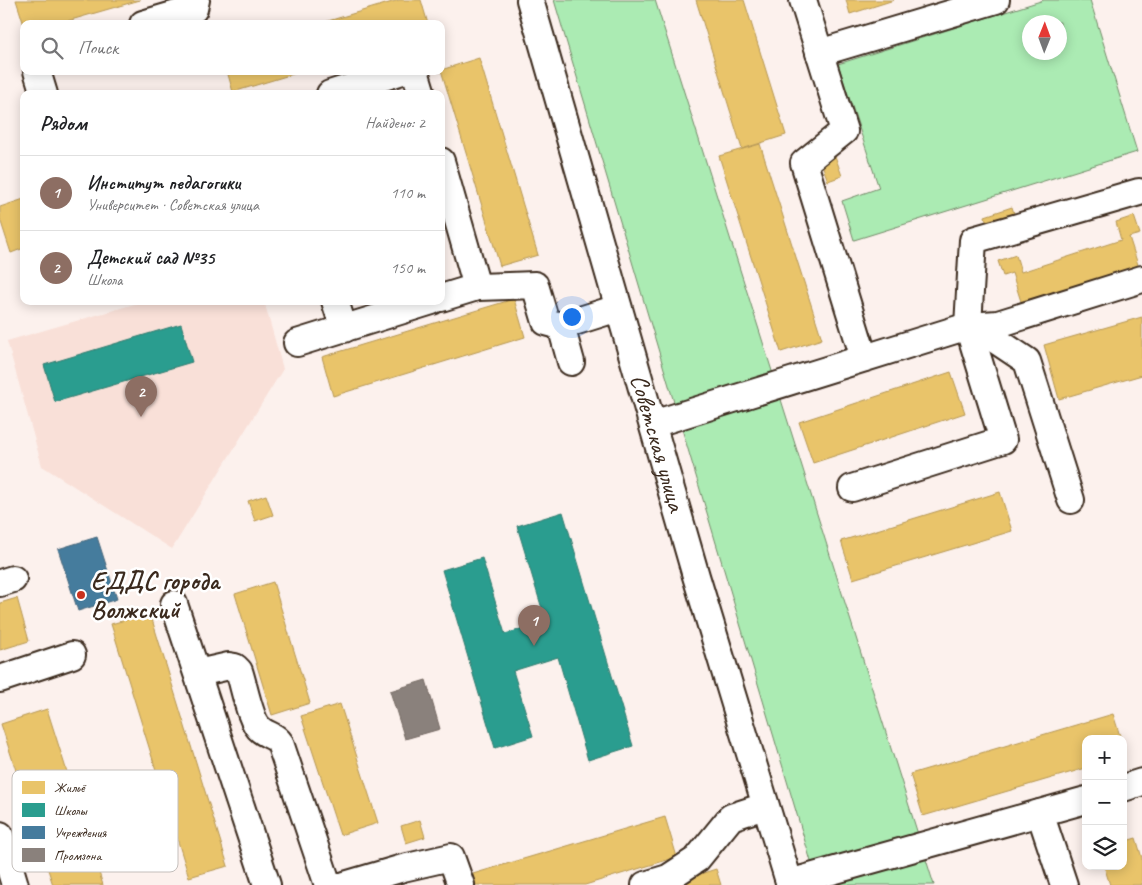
<!DOCTYPE html>
<html lang="ru">
<meta charset="utf-8">
<style>
:root{--surface:#fff;--page:#f6f6f6;--text:#202124;--muted:#757577;--line:#e0e0e0;--accent:#c8321e}
body{margin:0;font-family:Caveat,sans-serif;background:var(--page);color:var(--text)}
.controls{position:absolute;right:15px;bottom:15px;display:grid;overflow:hidden;border-radius:10px;box-shadow:0 2px 12px #0003}
.controls button{width:45px;height:45px;display:grid;place-items:center;padding:0;border:0;border-bottom:1px solid var(--line);background:var(--surface);color:var(--text);font:25px sans-serif}
.compass{position:absolute;left:1022px;top:15px;width:45px;height:45px;border-radius:50%;background:var(--surface);box-shadow:0 2px 12px #0003;rotate:1deg}
.you{position:absolute;left:571px;top:316px;width:18px;height:18px;margin:-12px;border:4px solid #fff;border-radius:50%;background:#1a73e8;box-shadow:0 0 0 8px #1a73e833}
.badge{display:grid;place-items:center;width:32px;height:32px;border-radius:50%;background:var(--accent);color:#fff;font-size:16px;font-weight:700}
.pin{position:absolute;translate:-50% -41px;filter:drop-shadow(0 1px 2px #0008)}
.pin::after{content:'';position:absolute;top:26px;width:18px;height:15px;background:inherit;clip-path:polygon(0 0,100% 0,50% 100%)}
.list{margin:0;padding:0;list-style:none}
h2{display:flex;justify-content:space-between;align-items:center;height:65px;margin:0;padding:0 20px;font-size:21px}
h2 small{font-size:16px;font-weight:400;color:var(--muted)}
.list li{display:grid;grid-template-columns:32px 1fr auto;gap:15px;align-items:center;box-sizing:border-box;height:75px;padding:0 20px;border-top:1px solid var(--line)}
.list b{display:block;font-size:19px;white-space:nowrap}
.list p{margin:0;font-size:16px;white-space:nowrap;color:var(--muted)}
.list em{font-size:16px;font-style:normal;color:var(--muted)}
.icon{flex:none;width:28px;height:28px;fill:none;stroke:currentColor;stroke-width:2;stroke-linecap:round;stroke-linejoin:round}
.map{position:relative;flex:none;width:1142px;height:885px;overflow:hidden}
.search{position:absolute;background:var(--surface);box-shadow:0 2px 12px #0003;left:20px;top:20px;width:425px;height:55px;display:flex;align-items:center;gap:12px;box-sizing:border-box;padding:0 18px;border-radius:10px;color:var(--muted);font-size:19px}
.panel{position:absolute;background:var(--surface);box-shadow:0 2px 12px #0003;left:20px;top:90px;width:425px;height:215px;border-radius:10px}
.map>svg:first-child{display:block}
.built{fill:#f9e0d8}
.green{fill:#abebb3;stroke:#738a68;fill-rule:evenodd}
.homes{fill:#e9c46a;stroke:#b59653}
.schools{fill:#2a9d8f;stroke:#2f7a6d}
.public{fill:#457b9d;stroke:#426377}
.industry{fill:#8a817c;stroke:#726760}
.lines{fill:none;stroke-linecap:round;stroke-linejoin:round}
.minor-casing{stroke:#3b2a1e;stroke-width:30}
.minor{stroke:#fff;stroke-width:26}
.poi-dot{fill:#c8321e;stroke:#fff;stroke-width:2}
.labels{text-anchor:middle;dominant-baseline:central;stroke-width:5;stroke-linejoin:round;paint-order:stroke}
.street-label{font-size:25px;fill:#3b2a1e;stroke:#fff}
.poi-label{font-size:25px;font-weight:bold;fill:#3b2a1e;stroke:#fff;text-anchor:start}
.key{fill:#fff;stroke:#c4bfbc;stroke-width:1}
.key-label{font-size:14px;fill:#3b2a1e}
</style>
<div class="map">
<svg width="1142" height="885" viewBox="0 0 1142 885">
<rect width="100%" height="100%" fill="#fcf1ed"/>
<filter id="ink" filterUnits="userSpaceOnUse"><feTurbulence type="fractalNoise" baseFrequency=".02" numOctaves="2"/><feDisplacementMap in="SourceGraphic" scale="10" xChannelSelector="R" yChannelSelector="G"/><feConvolveMatrix kernelMatrix="1 2 1 2 8 2 1 2 1" color-interpolation-filters="sRGB"/></filter>
<g filter="url(#ink)">
<path class="built" d="M145 301H264L283 369 172 549 42 466 7 341Z"/>
<g class="green">
<path d="M554 0H655L934 885H818Z"/>
<path d="M1044 0H1090L1137 152 854 240 842 201 879 188 838 64ZM1030 22H1060V52H1030Z"/>
</g>
<g class="homes">
<path d="M16 0H140L57 24 24 25Z"/>
<path d="M399 0H421L428 24H318Z"/>
<path d="M696 0H744L786 135 742 149Z"/>
<path d="M846 0H894L850 14Z"/>
<path d="M479 58 538 255 500 266 441 70Z"/>
<path d="M227 71H303L233 92Z"/>
<path d="M760 144 822 339 781 352 719 156Z"/>
<path d="M834 153 842 176 828 181 820 159Z"/>
<path d="M24 199V248L11 253 0 219V207Z"/>
<path d="M1012 207 1017 223 989 232 985 216Z"/>
<path d="M1134 216 1140 234 1129 237 1141 274 1024 311 1012 273 1003 276 998 261 1016 255 1021 272 1121 240 1116 222Z"/>
<path d="M514 299 525 337 333 396 322 357Z"/>
<path d="M1142 317V375L1059 399 1044 345Z"/>
<path d="M951 372 965 413 813 463 799 422Z"/>
<path d="M1000 492 1012 531 853 579 841 541Z"/>
<path d="M266 495 273 515 255 521 248 501Z"/>
<path d="M273 582 310 703 272 715 235 594Z"/>
<path d="M17 598 29 641 0 650V603Z"/>
<path d="M150 613 228 866 189 877 111 624Z"/>
<path d="M340 704 378 823 340 835 301 716Z"/>
<path d="M47 709 103 885H53L1 724Z"/>
<path d="M1113 714 1121 739H1086V768L923 816 910 774Z"/>
<path d="M665 817 677 857 585 885H469L466 876Z"/>
<path d="M420 820 425 837 406 843 401 826Z"/>
<path d="M1136 838 1142 858V885H1110L1104 866H1123V842Z"/>
<path d="M716 869 721 885H683L681 880Z"/>
</g>
<g class="schools">
<path d="M181 324 192 362 55 402 44 365Z"/>
<path d="M563 512 633 746 588 760 558 657 513 671 533 736 495 748 442 570 482 558 505 634 546 622 517 526Z"/>
</g>
<path class="public" d="M97 537 117 599 78 611 58 549Z"/>
<path class="industry" d="M426 680 440 729 405 739 390 691Z"/>
<g class="lines">
<defs>
<g id="minor">
<path id="s1" d="M530 0 696 576 790 885"/>
<path d="M803 0 844 131 804 163 864 358"/>
<path d="M143 24 194 9 196 0"/>
<path d="M819 53 996 0"/>
<path d="M37 71 44 94"/>
<path d="M415 71 422 94"/>
<path d="M330 94 402 71"/>
<path d="M441 161 477 287"/>
<path d="M1139 192 973 240 968 326 998 324 1142 279"/>
<path d="M441 298 477 287 535 285 546 322 561 326 618 308"/>
<path d="M335 301 344 329"/>
<path d="M993 325 997 341 1027 361 1071 500"/>
<path d="M561 326 571 362"/>
<path d="M297 343 432 301"/>
<path d="M653 424 968 326 1003 440 852 488"/>
<path d="M0 583 13 579"/>
<path d="M174 604 267 885"/>
<path d="M198 673 229 666 235 667 239 671C244 685 250 722 261 730 268 736 275 735 280 743L328 885"/>
<path d="M0 679 72 655"/>
<path d="M1123 788 1142 782"/>
<path d="M1040 813 1064 885"/>
<path d="M0 835 15 885"/>
<path d="M789 883 1086 800"/>
<path d="M345 885 403 868 451 857 461 885"/>
<path d="M645 885 668 878 697 859 731 817 765 806"/>
</g>
</defs>
<use href="#minor" class="minor-casing"/>
<use href="#minor" class="minor"/>
</g>
</g>
<circle class="poi-dot" cx="81" cy="595" r="5"/>
<g class="labels">
<g class="street-label">
<text stroke="none"><textPath href="#s1" startOffset="461">Советская улица</textPath></text>
</g>
<g class="poi-label">
<text x="91" y="581">ЕДДС города<tspan x="91" dy="29">Волжский</tspan></text>
</g>
</g>
<rect x="12" y="770" width="166" height="102" rx="8" class="key"/>
<rect x="22" y="781" width="23" height="13" fill="#e9c46a"/>
<rect x="22" y="803" width="23" height="14" fill="#2a9d8f"/>
<rect x="22" y="826" width="23" height="13" fill="#457b9d"/>
<rect x="22" y="848" width="23" height="14" fill="#8a817c"/>
<g class="key-label">
<text x="54" y="792">Жильё</text>
<text x="54" y="815">Школы</text>
<text x="54" y="837">Учреждения</text>
<text x="54" y="860">Промзона</text>
</g>
</svg>
<div class="controls">
<button>+</button>
<button>−</button>
<button><svg class="icon" aria-label="layers" viewBox="0 0 24 24"><path d="M12 4l9 5-9 5-9-5zM3 14l9 5 9-5"/></svg></button>
</div>
<svg class="compass" viewBox="-18 -18 36 36"><path d="M0-13l5 13h-10z" fill="#e53935"/><path d="M0 13l5-13h-10z" fill="#757577"/></svg>
<div class="you"></div>
<div class="pin badge" style="left:534px;top:646px;background:#8d6e63">1</div>
<div class="pin badge" style="left:141px;top:417px;background:#8d6e63">2</div>
<div class="search"><svg class="icon" aria-label="search" viewBox="0 0 24 24"><circle cx="10" cy="10" r="6"/><path d="M15 15l6 6"/></svg>Поиск</div>
<section class="panel">
<h2>Рядом<small>Найдено: 2</small></h2>
<ul class="list">
<li><span class="badge" style="background:#8d6e63">1</span><div><b>Институт педагогики</b><p>Университет · Советская улица</p></div><em>110 m</em></li>
<li><span class="badge" style="background:#8d6e63">2</span><div><b>Детский сад №35</b><p>Школа</p></div><em>150 m</em></li>
</ul>
</section>
</div>
